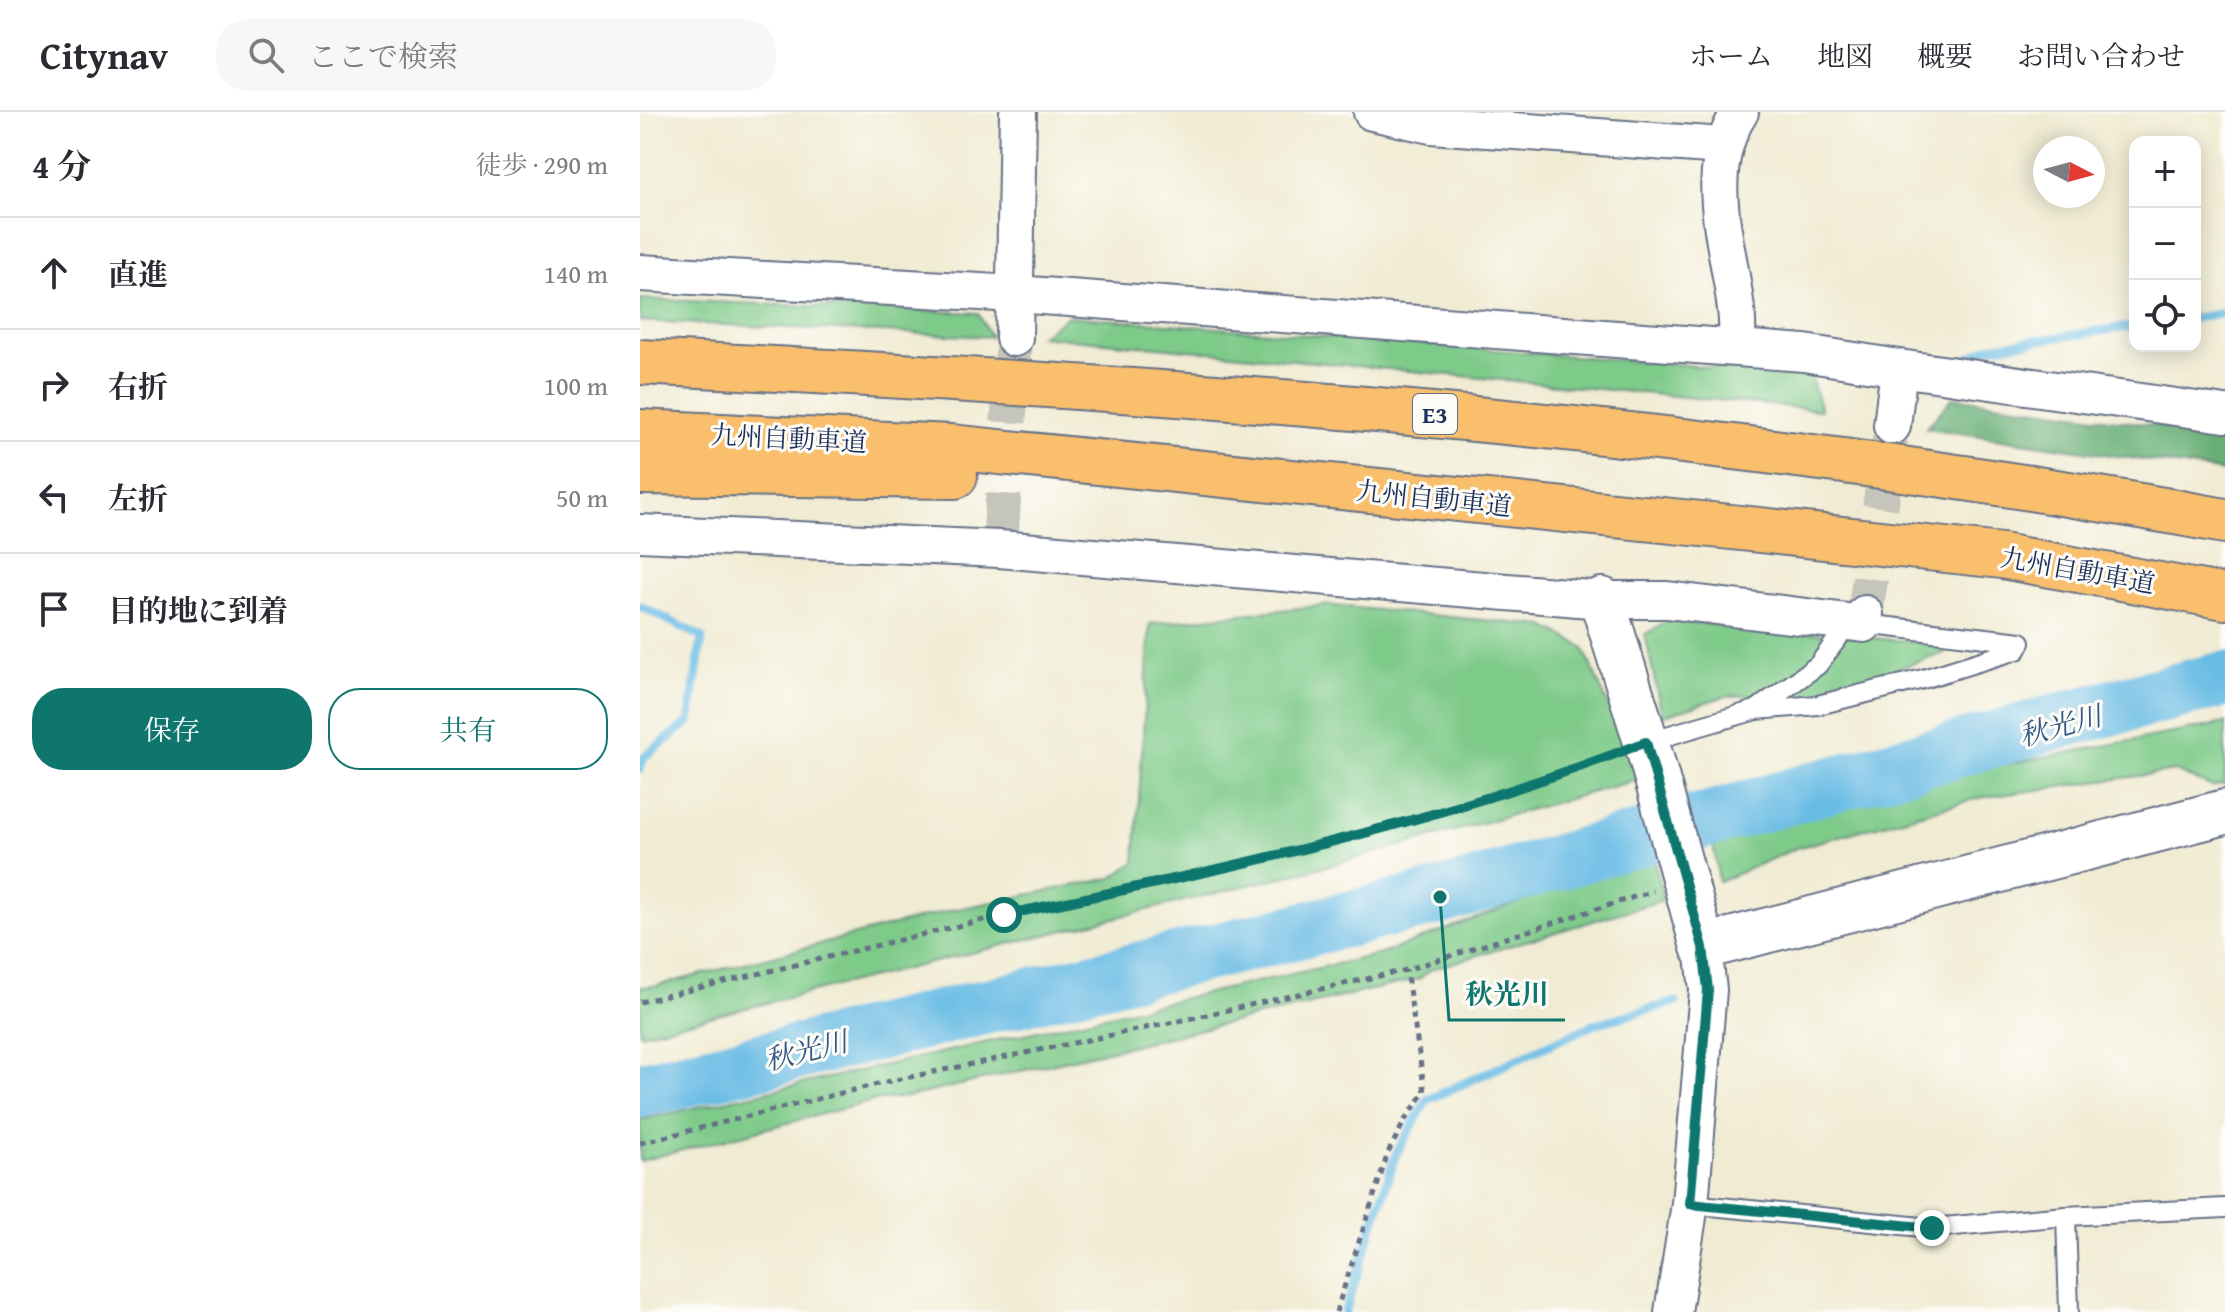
<!DOCTYPE html>
<html lang="ja">
<meta charset="utf-8">
<style>
:root{--surface:#fff;--page:#f7f7f7;--text:#2b2b33;--muted:#7c7c81;--line:#e1e1e2;--accent:#0f766e}
body{margin:0;font-family:"Gentium Book Plus","Noto Serif JP",serif;background:var(--page);color:var(--text)}
.controls{position:absolute;right:24px;top:24px;display:grid;overflow:hidden;border-radius:16px;box-shadow:0 4px 20px #0003}
.controls button{width:72px;height:72px;display:grid;place-items:center;padding:0;border:0;border-bottom:2px solid var(--line);background:var(--surface);color:var(--text);font:40px sans-serif}
.compass{position:absolute;left:1393px;top:24px;width:72px;height:72px;border-radius:50%;background:var(--surface);box-shadow:0 4px 20px #0003;rotate:96deg}
.stop{position:absolute;width:24px;height:24px;margin:-18px;border:6px solid #0f766e;border-radius:50%;background:#fff}
.stop.end{background:#0f766e;border-color:#fff;box-shadow:0 2px 8px #0008}
.list{margin:0;padding:0;list-style:none}
h2{display:flex;justify-content:space-between;align-items:center;height:104px;margin:0;padding:0 32px;font-size:34px}
h2 small{font-size:26px;font-weight:400;color:var(--muted)}
.list li{display:grid;grid-template-columns:52px 1fr auto;gap:24px;align-items:center;box-sizing:border-box;height:112px;padding:0 32px;border-top:2px solid var(--line)}
.list b{display:block;font-size:30px;white-space:nowrap}
.list em{font-size:26px;font-style:normal;color:var(--muted)}
.actions{display:flex;gap:16px;padding:24px 32px}
.actions a{flex:1;padding:18px 0;border:2px solid var(--accent);border-radius:32px;text-align:center;font-size:28px;color:var(--accent)}
.actions .main{background:var(--accent);color:#fff}
.icon{flex:none;width:44px;height:44px;fill:none;stroke:currentColor;stroke-width:2;stroke-linecap:round;stroke-linejoin:round}
.map{position:relative;flex:none;width:1585px;height:1200px;overflow:hidden}
header{display:flex;align-items:center;gap:48px;box-sizing:border-box;height:112px;padding:0 40px;background:var(--surface);border-bottom:2px solid var(--line)}
header strong{font-size:38px}
nav{display:flex;gap:44px;margin-inline-start:auto;font-size:28px}
.search{width:560px;height:72px;background:var(--page);display:flex;align-items:center;gap:20px;box-sizing:border-box;padding:0 28px;border-radius:32px;color:var(--muted);font-size:30px}
main{display:flex}
aside{flex:1;background:var(--surface)}
.map>svg:first-child{display:block}
.green{fill:#7eca89;stroke:#4c7c74;stroke-width:2}
.forest{fill:#66ae75;stroke:#406e6a;stroke-width:2}
.lines{fill:none;stroke-linecap:round;stroke-linejoin:round}
.stream{stroke:#69bce5;stroke-width:9}
.river{stroke:#69bce5;stroke-width:56}
.minor-tunnel{stroke:#c5c5bb;stroke-width:36;stroke-dasharray:36 18;stroke-linecap:butt}
.service-casing{stroke:#667187;stroke-width:22}
.minor-casing{stroke:#667187;stroke-width:40}
.tertiary-casing{stroke:#667187;stroke-width:48}
.motorway-casing{stroke:#667187;stroke-width:48}
.path{stroke:#667187;stroke-width:5;stroke-dasharray:6 6;stroke-linecap:butt}
.service{stroke:#fff;stroke-width:18}
.minor{stroke:#fff;stroke-width:36}
.tertiary{stroke:#fff;stroke-width:44}
.motorway{stroke:#f9bf6d;stroke-width:44}
.route{stroke:#0f766e;stroke-width:10}
.labels{text-anchor:middle;dominant-baseline:central;stroke-width:6;stroke-linejoin:round;paint-order:stroke}
.shield{fill:#fdfcf7;stroke:#5f6c8c;stroke-width:2}
.shield-label{font-size:24px;font-weight:bold;fill:#1b2f5e}
.street-label{font-size:26px;fill:#1b2f5e;stroke:#fdfcf7}
.water-label{font-size:28px;font-style:italic;fill:#325986;stroke:#fdfcf7}
.leader{fill:none;stroke:#0f766e;stroke-width:3}
.callout-dot{fill:#0f766e;stroke:#fdfcf7;stroke-width:3}
.callout-label{font-size:28px;text-anchor:middle;font-weight:bold;fill:#0f766e;stroke:#fdfcf7;stroke-width:6;stroke-linejoin:round;paint-order:stroke}
</style>
<header>
<strong>Citynav</strong>
<div class="search"><svg class="icon" aria-label="search" viewBox="0 0 24 24"><circle cx="10" cy="10" r="6"/><path d="M15 15l6 6"/></svg>ここで検索</div>
<nav><a>ホーム</a><a>地図</a><a>概要</a><a>お問い合わせ</a></nav>
</header>
<main>
<aside>
<h2>4 分<small>徒歩 · 290 m</small></h2>
<ul class="list">
<li><svg class="icon" aria-label="ahead" viewBox="0 0 24 24"><path d="M12 20V5M6 11l6-6 6 6"/></svg><div><b>直進</b></div><em>140 m</em></li>
<li><svg class="icon" aria-label="right" viewBox="0 0 24 24"><path d="M7 20v-9h11M14 6l5 5-5 5"/></svg><div><b>右折</b></div><em>100 m</em></li>
<li><svg class="icon" aria-label="left" viewBox="0 0 24 24"><path d="M17 20v-9H6M10 6l-5 5 5 5"/></svg><div><b>左折</b></div><em>50 m</em></li>
<li><svg class="icon" aria-label="arrive" viewBox="0 0 24 24"><path d="M6 21V4h12l-3 4 3 4H6"/></svg><div><b>目的地に到着</b></div></li>
</ul>
<div class="actions"><a class="main">保存</a><a>共有</a></div>
</aside>
<div class="map">
<svg width="1585" height="1200" viewBox="0 0 1585 1200">
<rect width="100%" height="100%" fill="#fdfcf7"/>
<filter id="ink" filterUnits="userSpaceOnUse"><feTurbulence type="fractalNoise" baseFrequency=".0125" numOctaves="2"/><feDisplacementMap in="SourceGraphic" scale="16" xChannelSelector="R" yChannelSelector="G"/><feConvolveMatrix kernelMatrix="1 2 1 2 8 2 1 2 1" color-interpolation-filters="sRGB"/></filter>
<filter id="wash" filterUnits="userSpaceOnUse"><feTurbulence type="fractalNoise" baseFrequency=".006" numOctaves="4" result="noise"/><feDisplacementMap in="SourceGraphic" scale="32" xChannelSelector="R" yChannelSelector="G"/><feGaussianBlur stdDeviation="1.8" result="paint"/><feColorMatrix in="noise" values="0 0 0 0 0 0 0 0 0 0 0 0 0 0 0 0 0 1.4 0 .05"/><feComposite in="paint" operator="in"/></filter>
<g filter="url(#wash)">
<rect width="100%" height="100%" fill="#f0ebd2"/>
<g class="green">
<path d="M0 187 338 201 351 225 0 209Z"/>
<path d="M428 204 1170 263 1181 298 400 224Z"/>
<path d="M686 493 905 514 943 535 1000 667 691 753 0 922V875L16 874 312 798 472 766 495 750 510 512Z"/>
<path d="M1029 509 1291 531 1305 541 1180 582 1086 584 1022 604 1005 522Z"/>
<path d="M1585 611V672L1572 675 1535 659 1339 686 1156 736 1079 770 1073 731 1335 658Z"/>
<path d="M1013 740 1023 788 792 857 779 867 268 985 233 989 0 1049V1008L741 842Z"/>
</g>
<path class="forest" d="M1313 285 1585 323V360L1286 316Z"/>
<g class="lines">
<g class="stream">
<path d="M1555 206 1585 201"/>
<path d="M1317 253 1349 235 1495 214"/>
<path d="M0 494 62 525 49 610 4 645 0 657"/>
<path d="M705 1200 756 1042 787 988 955 912 1036 890"/>
</g>
<path class="river" d="M0 978 800 785 973 734 1430 606 1585 567"/>
</g>
</g>
<g filter="url(#ink)">
<g class="lines">
<g class="minor-tunnel">
<path d="M361 418 374 226"/>
<path d="M1225 502 1250 327"/>
</g>
<defs>
<g id="service">
<path d="M1116 598 1178 593 1283 567 1377 538 1381 530 1224 512"/>
<path d="M1006 630 1116 598 1178 553 1210 510"/>
<path d="M1050 1092 1292 1116 1426 1104 1585 1096"/>
<path d="M1426 1104 1429 1200"/>
</g>
<g id="minor">
<path d="M732 0 791 13 1083 34"/>
<path d="M0 161 376 182 1164 241 1259 256 1252 314"/>
<path d="M374 226 378 0"/>
<path d="M1097 235C1097 222 1098 210 1096 198 1089 131 1060 62 1100 0"/>
<path d="M1259 256 1585 302"/>
<path d="M0 421 359 437 962 488H1027L1224 512 1225 502"/>
<path d="M1033 1200 1050 1092 1068 878 1063 835"/>
</g>
<path id="tertiary" d="M962 488 1012 649 1063 835 1585 700"/>
<g id="motorway">
<path d="M0 250C531 276 1062 313 1585 409"/>
<path d="M0 320 311 335 1091 415 1362 444 1585 485"/>
<path d="M0 360 315 364"/>
</g>
</defs>
<use href="#service" class="service-casing"/>
<use href="#minor" class="minor-casing"/>
<use href="#tertiary" class="tertiary-casing"/>
<use href="#motorway" class="motorway-casing"/>
<g class="path">
<path d="M0 890 364 803 532 769 664 736 848 685 971 643"/>
<path d="M0 1031 246 970 539 909 766 858 1013 779"/>
<path d="M696 1200 748 1041 765 1008 785 980 766 858"/>
</g>
<use href="#service" class="service"/>
<use href="#minor" class="minor"/>
<use href="#tertiary" class="tertiary"/>
<use href="#motorway" class="motorway"/>
</g>
</g>
<g class="lines" filter="url(#ink)">
<path class="route" d="M364 803C580 759 800 711 1006 630L1063 835 1068 878 1050 1092 1292 1116"/>
</g>
<g class="labels">
<rect class="shield" x="773" y="282" width="44" height="40" rx="6"/>
<g class="shield-label">
<text x="795" y="302">E3</text>
</g>
<g class="street-label">
<text transform="translate(149 326) rotate(3)">九州自動車道</text>
<text transform="translate(794 386) rotate(6)">九州自動車道</text>
<text transform="translate(1438 458) rotate(10)">九州自動車道</text>
</g>
<g class="water-label">
<text transform="translate(1420 613) rotate(-15)">秋光川</text>
<text transform="translate(166 938) rotate(-14)">秋光川</text>
</g>
</g>
<path class="leader" d="M800 785L809 908H925"/>
<circle class="callout-dot" cx="800" cy="785" r="8"/>
<g class="callout-label">
<text x="867" y="892">秋光川</text>
</g>
</svg>
<div class="controls">
<button>+</button>
<button>−</button>
<button><svg class="icon" aria-label="locate" viewBox="0 0 24 24"><circle cx="12" cy="12" r="6"/><path d="M12 2v4M12 18v4M2 12h4M18 12h4"/></svg></button>
</div>
<svg class="compass" viewBox="-18 -18 36 36"><path d="M0-13l5 13h-10z" fill="#e53935"/><path d="M0 13l5-13h-10z" fill="#7c7c81"/></svg>
<div class="stop" style="left:364px;top:803px"></div>
<div class="stop end" style="left:1292px;top:1116px"></div>
</div>
</main>
